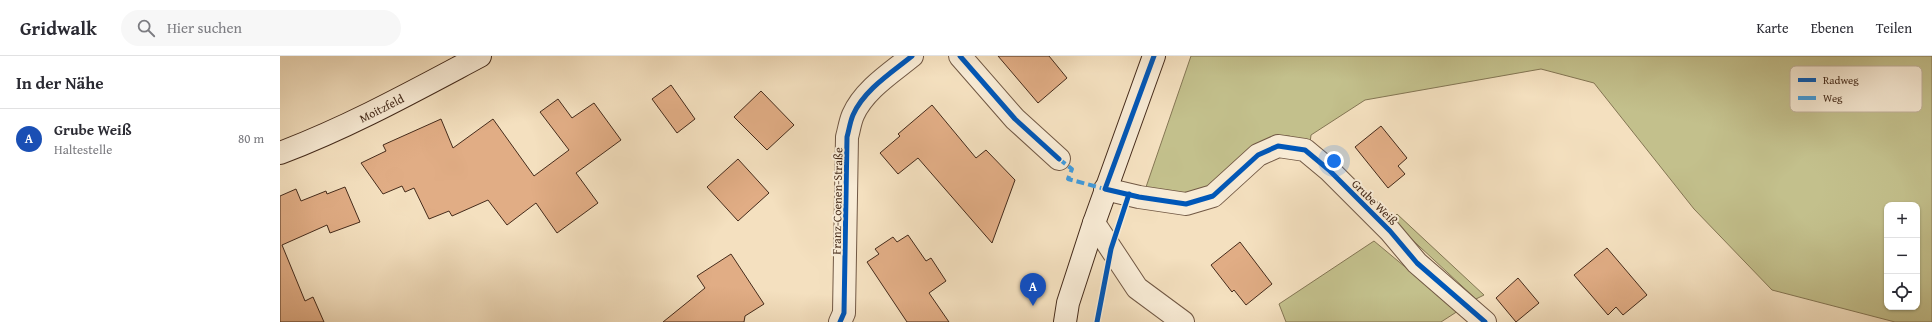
<!DOCTYPE html>
<html lang="de">
<meta charset="utf-8">
<style>
:root{--surface:#fff;--page:#f7f7f7;--text:#2b2b33;--muted:#7c7c81;--line:#e1e1e2;--accent:#7c3aed}
body{margin:0;font-family:"Gentium Book Plus",serif;background:var(--page);color:var(--text)}
.controls{position:absolute;right:12px;bottom:12px;display:grid;overflow:hidden;border-radius:8px;box-shadow:0 1px 3px #0004}
.controls button{width:36px;height:36px;display:grid;place-items:center;padding:0;border:0;border-bottom:1px solid var(--line);background:var(--surface);color:var(--text);font:20px sans-serif}
.you{position:absolute;left:1054px;top:105px;width:14px;height:14px;margin:-10px;border:3px solid #fff;border-radius:50%;background:#1a73e8;box-shadow:0 0 0 6px #1a73e833}
.badge{display:grid;place-items:center;width:26px;height:26px;border-radius:50%;background:var(--accent);color:#fff;font-size:13px;font-weight:700}
.pin{position:absolute;translate:-50% -33px;filter:drop-shadow(0 1px 2px #0008)}
.pin::after{content:'';position:absolute;top:21px;width:14px;height:12px;background:inherit;clip-path:polygon(0 0,100% 0,50% 100%)}
.list{margin:0;padding:0;list-style:none}
h2{display:flex;justify-content:space-between;align-items:center;height:52px;margin:0;padding:0 16px;font-size:17px}
h2 small{font-size:13px;font-weight:400;color:var(--muted)}
.list li{display:grid;grid-template-columns:26px 1fr auto;gap:12px;align-items:center;box-sizing:border-box;height:60px;padding:0 16px;border-top:1px solid var(--line)}
.list b{display:block;font-size:15px;white-space:nowrap}
.list p{margin:0;font-size:13px;white-space:nowrap;color:var(--muted)}
.list em{font-size:13px;font-style:normal;color:var(--muted)}
.icon{flex:none;width:22px;height:22px;fill:none;stroke:currentColor;stroke-width:2;stroke-linecap:round;stroke-linejoin:round}
.map{position:relative;flex:none;width:1652px;height:266px;overflow:hidden}
header{display:flex;align-items:center;gap:24px;box-sizing:border-box;height:56px;padding:0 20px;background:var(--surface);border-bottom:1px solid var(--line)}
header strong{font-size:19px}
nav{display:flex;gap:22px;margin-inline-start:auto;font-size:14px}
.search{width:280px;height:36px;background:var(--page);display:flex;align-items:center;gap:10px;box-sizing:border-box;padding:0 14px;border-radius:22px;color:var(--muted);font-size:15px}
main{display:flex}
aside{flex:1;background:var(--surface)}
.map>svg:first-child{display:block}
.green{fill:#c3c08c;stroke:#847654;fill-rule:evenodd}
.building{fill:#e1ad85;stroke:#452b1b}
.lines{fill:none;stroke-linecap:round;stroke-linejoin:round}
.minor-casing{stroke:#715844;stroke-width:24}
.secondary-casing{stroke:#452b1b;stroke-width:24}
.minor{stroke:#f8ebd5;stroke-width:22}
.secondary{stroke:#f8ebd5;stroke-width:22}
.quiet{stroke:#409cdf;stroke-width:4;stroke-dasharray:8 4;stroke-linecap:butt}
.cycleway-casing{stroke:#f8ebd5;stroke-width:8}
.cycleway{stroke:#0057b8;stroke-width:5}
.labels{text-anchor:middle;dominant-baseline:central;stroke-width:4;stroke-linejoin:round;paint-order:stroke}
.street-label{font-size:12px;fill:#452b1b;stroke:#f8ebd5}
.key{fill:#f8ebd5;stroke:#c2b19d;stroke-width:1}
.key-label{font-size:11px;fill:#452b1b}
</style>
<header>
<strong>Gridwalk</strong>
<div class="search"><svg class="icon" aria-label="search" viewBox="0 0 24 24"><circle cx="10" cy="10" r="6"/><path d="M15 15l6 6"/></svg>Hier suchen</div>
<nav><a>Karte</a><a>Ebenen</a><a>Teilen</a></nav>
</header>
<main>
<aside>
<h2>In der Nähe<small></small></h2>
<ul class="list">
<li><span class="badge" style="background:#1a4fb4">A</span><div><b>Grube Weiß</b><p>Haltestelle</p></div><em>80 m</em></li>
</ul>
</aside>
<div class="map">
<svg width="1652" height="266" viewBox="0 0 1652 266">
<rect width="100%" height="100%" fill="#f4e0bf"/>
<filter id="stains"><feTurbulence type="fractalNoise" baseFrequency=".005" numOctaves="4"/><feColorMatrix values="0 0 0 0 .2 0 0 0 0 .09 0 0 0 0 .02 0 0 0 .5 -.17"/></filter>
<radialGradient id="worn" r=".72"><stop offset=".6" stop-color="#630" stop-opacity="0"/><stop offset="1" stop-color="#630" stop-opacity=".3"/></radialGradient>
<g class="green">
<path d="M911 0H1652V266H1615L1492 234 1414 153 1314 27 1261 13 1085 44 1031 79 1030 87 1009 80H999L941 126 906 143 865 134ZM1607 149H1637V251H1607Z"/>
<path d="M1117 158 1204 239 1196 243 1111 164Z"/>
<path d="M1094 185 1178 255 1161 266H1006L999 248Z"/>
</g>
<g class="building">
<path d="M718 0H769L787 22 758 47Z"/>
<path d="M391 29 415 63 397 77 372 43Z"/>
<path d="M481 35 514 69 487 94 454 61Z"/>
<path d="M278 43 292 62 314 47 341 84 296 117 318 147 277 177 256 147 227 169 208 144 172 160 169 155 149 163 134 132 125 136 122 130 103 138 81 107 106 95 103 89 161 63 173 92 213 63 254 120 289 94 260 56Z"/>
<path d="M652 49 696 102 706 94 735 124 712 187 638 102 618 118 600 97 620 80 618 78Z"/>
<path d="M1101 70 1127 102 1118 110 1125 118 1108 132 1075 91Z"/>
<path d="M458 103 489 137 458 165 427 131Z"/>
<path d="M65 131 80 166 50 177 47 169 2 189 25 245 33 241 44 266H0V140L16 133 21 145 46 135 47 138Z"/>
<path d="M628 179 646 205 651 202 666 225 649 237 669 266H627L587 206 599 198 595 193 613 181 617 186Z"/>
<path d="M960 186 992 228 966 249 954 234 952 236 931 209Z"/>
<path d="M1327 192 1367 239 1343 259 1336 251 1328 259 1294 219Z"/>
<path d="M451 198 484 248 465 260 464 266H383L425 232 417 220Z"/>
<path d="M1238 222 1259 247 1236 266 1216 242Z"/>
</g>
<g class="lines">
<defs>
<g id="minor">
<path d="M680 0 735 63 779 103"/>
<path d="M825 133 859 141 906 148 933 140 978 99 998 90 1025 94 1049 114 1110 175 1137 207 1205 266"/>
<path d="M814 167 857 232 903 266"/>
<path d="M560 266 564 257 567 81C569 74 570 66 573 59 584 34 611 17 632 0"/>
</g>
<g id="secondary">
<path id="s1" d="M0 97C69 71 134 35 200 0"/>
<path d="M785 266 788 247 814 167 874 0"/>
</g>
</defs>
<use href="#minor" class="minor-casing"/>
<use href="#secondary" class="secondary-casing"/>
<use href="#minor" class="minor"/>
<use href="#secondary" class="secondary"/>
<path class="quiet" d="M779 103 792 113 788 123 825 133"/>
<defs>
<g id="cycleway">
<path d="M680 0 735 63 779 103"/>
<path d="M874 0 825 133 859 141 906 148 933 140 978 99 998 90 1025 94 1049 114 1110 175 1137 207 1205 266"/>
<path d="M560 266 564 257 567 81C569 74 570 66 573 59 584 34 611 17 632 0"/>
<path d="M817 266 831 193 849 138"/>
</g>
</defs>
<use href="#cycleway" class="cycleway-casing"/>
<use href="#cycleway" class="cycleway"/>
</g>
<g class="labels">
<g class="street-label">
<text stroke="none"><textPath href="#s1" startOffset="111">Moitzfeld</textPath></text>
<text transform="translate(557 145) rotate(-89)">Franz-Coenen-Straße</text>
<text transform="translate(1095 146) rotate(45)">Grube Weiß</text>
</g>
</g>
<rect x="1510" y="10" width="132" height="46" rx="6" class="key"/>
<rect x="1518" y="22" width="18" height="4" fill="#0057b8"/>
<rect x="1518" y="40" width="18" height="4" fill="#409cdf"/>
<g class="key-label">
<text x="1543" y="28">Radweg</text>
<text x="1543" y="46">Weg</text>
</g>
<rect width="100%" height="100%" filter="url(#stains)"/>
<rect width="100%" height="100%" fill="url(#worn)"/>
</svg>
<div class="controls">
<button>+</button>
<button>−</button>
<button><svg class="icon" aria-label="locate" viewBox="0 0 24 24"><circle cx="12" cy="12" r="6"/><path d="M12 2v4M12 18v4M2 12h4M18 12h4"/></svg></button>
</div>
<div class="you"></div>
<div class="pin badge" style="left:753px;top:250px;background:#1a4fb4">A</div>
</div>
</main>
